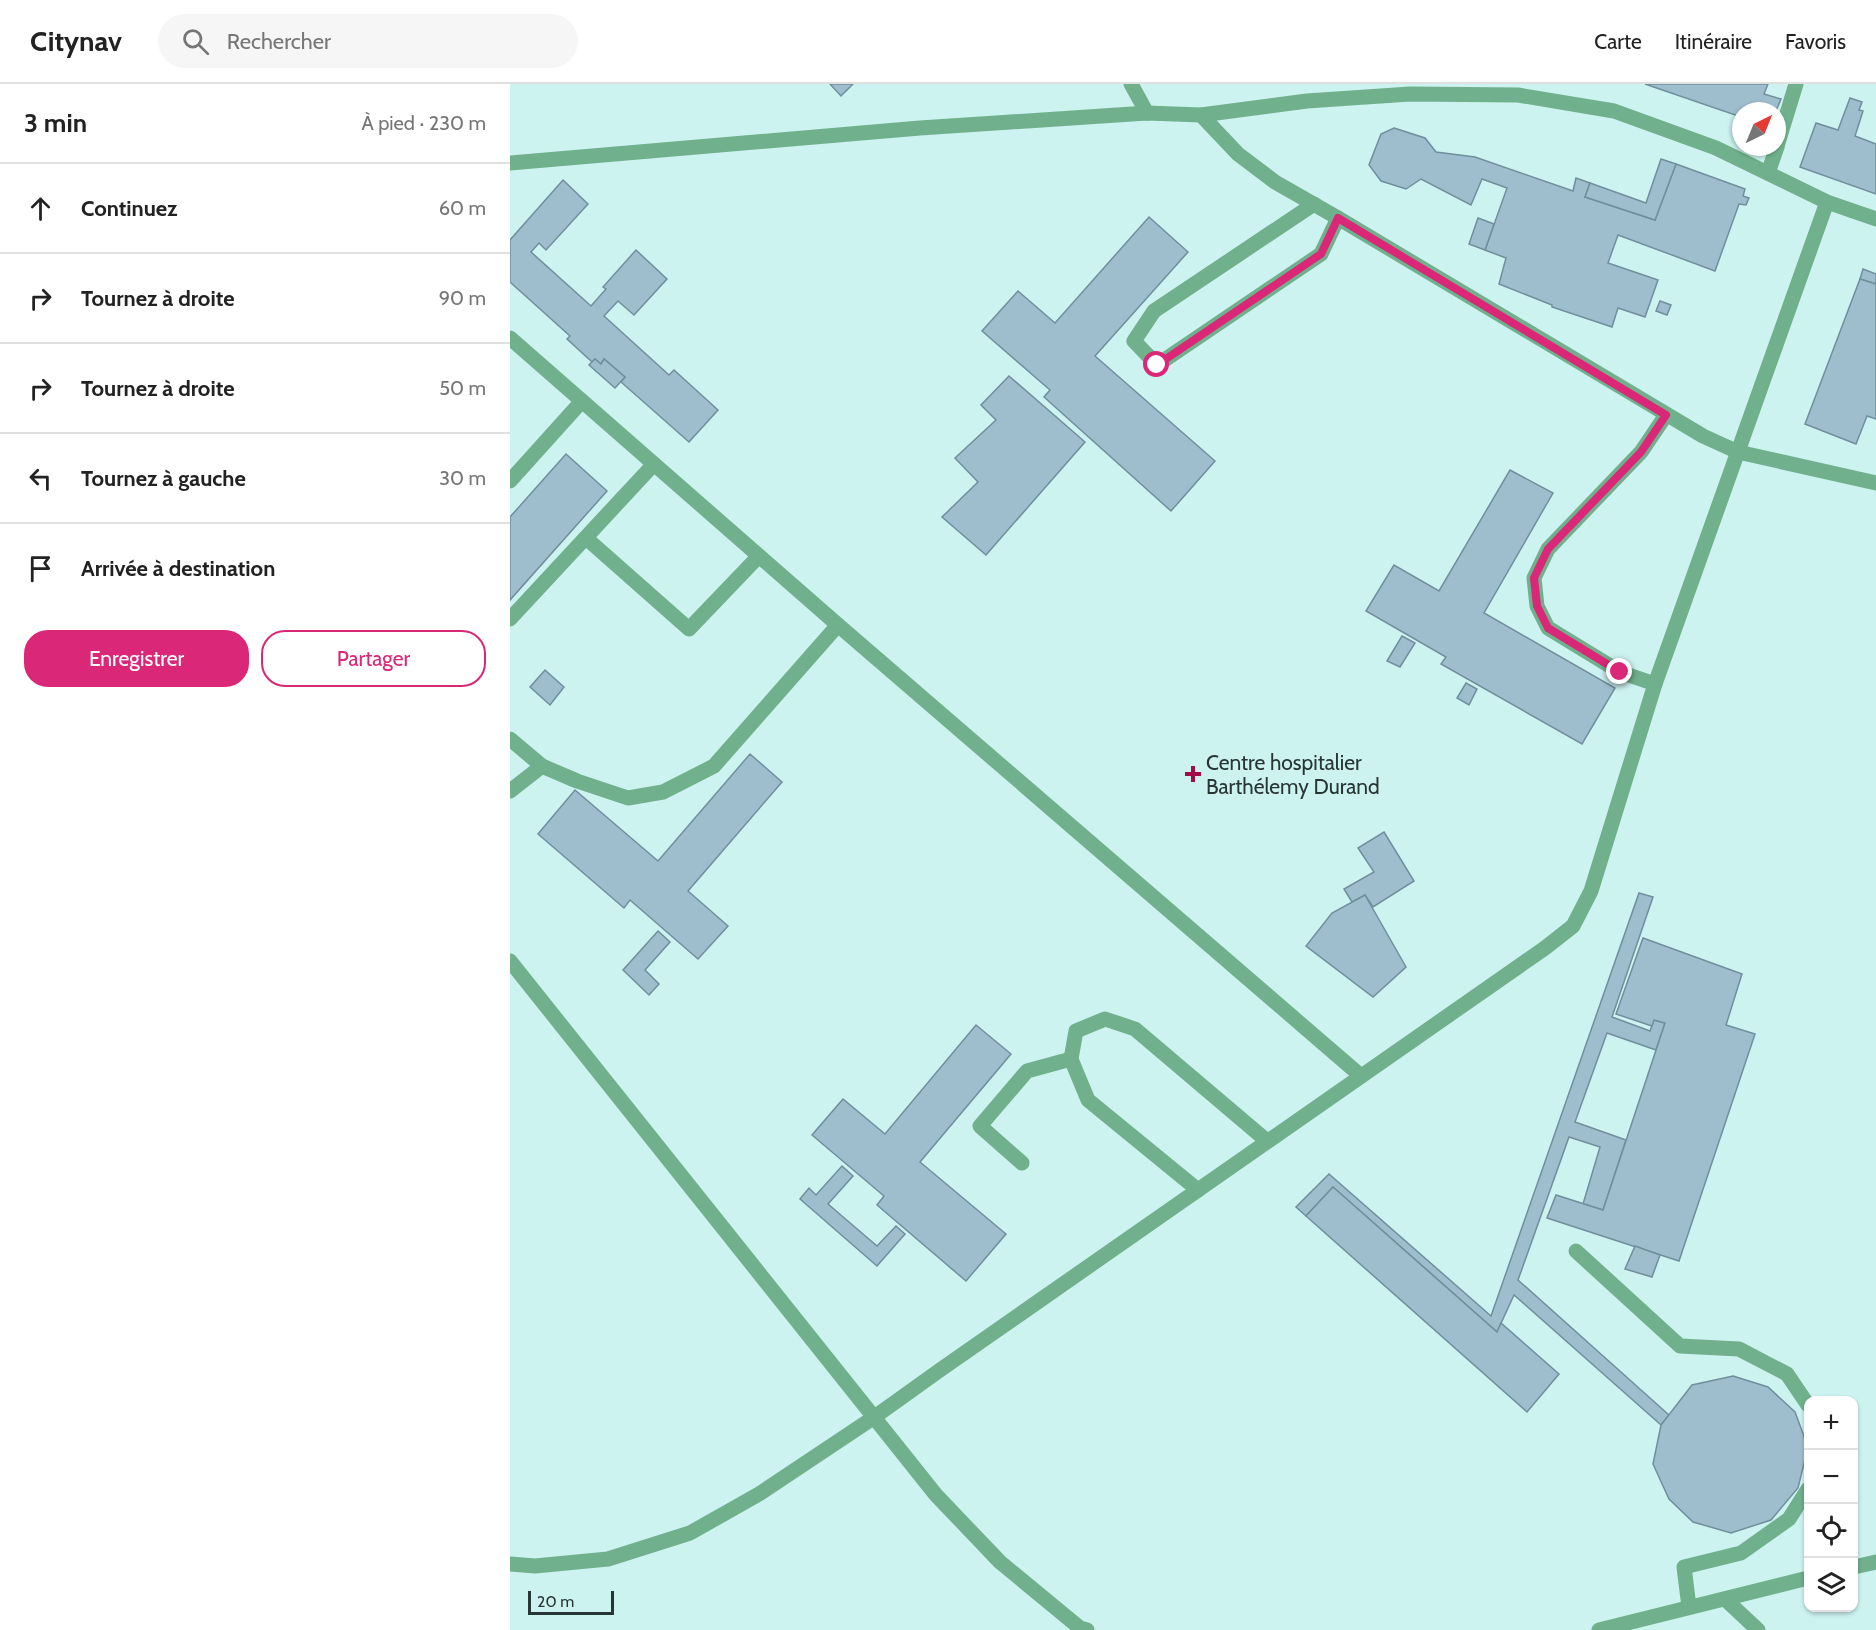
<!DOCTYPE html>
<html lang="fr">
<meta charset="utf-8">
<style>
:root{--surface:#fff;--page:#f6f6f6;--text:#222;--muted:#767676;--line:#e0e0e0;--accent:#db2777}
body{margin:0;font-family:Cabin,sans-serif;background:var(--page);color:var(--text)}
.controls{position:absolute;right:18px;bottom:18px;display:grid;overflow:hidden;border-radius:12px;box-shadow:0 2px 4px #0004}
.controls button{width:54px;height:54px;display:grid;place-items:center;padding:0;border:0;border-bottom:2px solid var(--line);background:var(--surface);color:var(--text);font:30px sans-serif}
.compass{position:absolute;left:1222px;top:18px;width:54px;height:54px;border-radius:50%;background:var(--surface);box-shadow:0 2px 4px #0004;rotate:43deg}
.scale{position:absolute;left:18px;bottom:15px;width:86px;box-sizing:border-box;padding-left:6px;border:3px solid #273535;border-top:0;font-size:16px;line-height:21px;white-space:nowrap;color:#273535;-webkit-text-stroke:4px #cdf3f1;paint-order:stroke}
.stop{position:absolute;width:18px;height:18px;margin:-14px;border:4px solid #db2777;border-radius:50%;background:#fff}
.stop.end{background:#db2777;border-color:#fff;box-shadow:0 2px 6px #0008}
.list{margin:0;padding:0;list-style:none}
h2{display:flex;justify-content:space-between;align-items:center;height:78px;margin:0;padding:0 24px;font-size:26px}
h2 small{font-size:20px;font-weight:400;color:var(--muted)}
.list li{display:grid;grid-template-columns:39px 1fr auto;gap:18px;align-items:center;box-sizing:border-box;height:90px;padding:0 24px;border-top:2px solid var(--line)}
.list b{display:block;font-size:22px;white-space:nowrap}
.list em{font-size:20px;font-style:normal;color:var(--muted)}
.actions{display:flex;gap:12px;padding:18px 24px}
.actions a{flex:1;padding:14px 0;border:2px solid var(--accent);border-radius:24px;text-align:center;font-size:21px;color:var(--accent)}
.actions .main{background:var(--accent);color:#fff}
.icon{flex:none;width:33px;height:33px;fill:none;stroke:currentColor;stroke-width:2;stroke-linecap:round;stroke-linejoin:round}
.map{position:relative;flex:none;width:1366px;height:1546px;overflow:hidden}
header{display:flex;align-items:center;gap:36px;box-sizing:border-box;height:84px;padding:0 30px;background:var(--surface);border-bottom:2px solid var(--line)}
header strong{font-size:28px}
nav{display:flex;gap:33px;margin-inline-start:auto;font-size:21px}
.search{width:420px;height:54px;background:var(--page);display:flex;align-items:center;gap:15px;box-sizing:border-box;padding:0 21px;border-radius:33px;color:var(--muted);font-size:22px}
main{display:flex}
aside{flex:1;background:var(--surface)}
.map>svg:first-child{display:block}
.building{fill:#9fbecd;stroke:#718e9c;stroke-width:1.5}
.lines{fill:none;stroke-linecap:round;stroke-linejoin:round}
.minor{stroke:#70b08c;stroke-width:15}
.route{stroke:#db2777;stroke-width:8}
.poi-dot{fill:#a30a47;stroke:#cdf3f1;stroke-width:2}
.labels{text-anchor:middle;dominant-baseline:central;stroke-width:5;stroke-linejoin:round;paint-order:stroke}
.poi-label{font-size:21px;fill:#273535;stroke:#cdf3f1;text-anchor:start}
</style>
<header>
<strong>Citynav</strong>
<div class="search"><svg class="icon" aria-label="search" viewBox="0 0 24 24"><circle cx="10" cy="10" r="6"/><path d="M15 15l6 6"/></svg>Rechercher</div>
<nav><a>Carte</a><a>Itinéraire</a><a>Favoris</a></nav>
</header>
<main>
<aside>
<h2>3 min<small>À pied · 230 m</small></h2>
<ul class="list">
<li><svg class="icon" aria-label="ahead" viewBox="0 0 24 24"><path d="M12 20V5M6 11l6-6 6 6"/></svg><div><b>Continuez</b></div><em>60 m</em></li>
<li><svg class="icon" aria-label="right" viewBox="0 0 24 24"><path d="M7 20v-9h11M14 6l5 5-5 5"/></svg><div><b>Tournez à droite</b></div><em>90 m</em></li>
<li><svg class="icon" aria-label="right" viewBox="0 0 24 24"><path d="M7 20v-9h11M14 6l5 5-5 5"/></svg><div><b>Tournez à droite</b></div><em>50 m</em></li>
<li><svg class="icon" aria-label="left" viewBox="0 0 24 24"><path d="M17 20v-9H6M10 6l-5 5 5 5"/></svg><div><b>Tournez à gauche</b></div><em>30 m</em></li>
<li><svg class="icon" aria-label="arrive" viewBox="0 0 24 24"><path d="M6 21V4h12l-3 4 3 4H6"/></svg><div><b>Arrivée à destination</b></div></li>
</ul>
<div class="actions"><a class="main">Enregistrer</a><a>Partager</a></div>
</aside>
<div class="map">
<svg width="1366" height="1546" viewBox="0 0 1366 1546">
<rect width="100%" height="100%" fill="#cdf3f1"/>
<g class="building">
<path d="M320 0H343L331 12Z"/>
<path d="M1135 0H1258L1254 10 1271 15 1266 27H1231V33Z"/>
<path d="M1340 14 1352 18 1349 26 1353 27 1345 52 1366 60V110L1290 83 1306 39 1328 46Z"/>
<path d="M884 44 915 54 926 68 965 73 1063 107 1066 94 1080 99 1075 113 1145 136 1166 80 1235 105 1233 112 1239 114 1236 121 1229 120 1205 187 1108 151 1098 179 1148 196 1135 233 1108 224 1102 243 1042 223V221L989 200 996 174 975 166 997 104 972 95 961 121 911 95 896 105 871 97 859 81 871 50Z"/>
<path d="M1151 75 1166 80 1145 136 1075 113 1080 99 1136 119Z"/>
<path d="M53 96 78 120 36 166 29 159 21 168 81 222 96 205 93 203 126 166 157 195 124 231 108 217 94 232 159 291 164 286 208 326 179 358 111 298 115 293 94 275 91 280 85 275 82 278 57 255 60 252 0 198V156Z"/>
<path d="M639 133 678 168 585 272 705 377 661 427 534 313 540 306 472 247 508 207 545 239Z"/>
<path d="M968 134 984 140 975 166 959 160Z"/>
<path d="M1353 185 1366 190V200L1350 195Z"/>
<path d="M1350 195 1366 200V335L1357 332 1346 360 1295 340Z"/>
<path d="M1150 217 1161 221 1157 231 1146 227Z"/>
<path d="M85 275 91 280 94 275 115 293 105 304 79 281Z"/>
<path d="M499 292 575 358 476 471 432 433 468 398 445 374 486 336 471 321Z"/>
<path d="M56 370 97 407 0 516V433Z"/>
<path d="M1000 386 1043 409 974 529 1105 604 1072 660 931 580 936 573 856 527 884 481 929 507Z"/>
<path d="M892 552 905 559 890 583 877 577Z"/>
<path d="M35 586 54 603 40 621 20 603Z"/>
<path d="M956 599 967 605 959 621 947 614Z"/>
<path d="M240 670 272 698 178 807 218 842 188 875 120 816 114 824 28 750 65 706 148 777Z"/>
<path d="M874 748 904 797 863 823 855 811 842 818 834 805 864 788 848 764Z"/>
<path d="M1129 809 1143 813 1102 933 1140 947 1144 936 1155 939 1146 966 1097 949 1065 1038 1116 1056 1093 1126 1073 1120 1090 1063 1059 1053 1008 1196 1159 1331 1151 1341 1004 1211 987 1248 823 1103 796 1132 786 1123 819 1090 981 1232Z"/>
<path d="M855 811 896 883 863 913 796 862 822 829Z"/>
<path d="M148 847 160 858 135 886 149 900 139 911 113 886Z"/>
<path d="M1133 854 1232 890 1216 941 1245 950 1169 1177 1037 1134 1046 1111 1093 1126 1155 939 1144 936 1142 942 1106 930Z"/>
<path d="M466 941 501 970 410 1078 496 1150 456 1197 367 1121 374 1112 302 1051 333 1015 375 1050Z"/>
<path d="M332 1082 343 1092 318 1120 367 1162 386 1142 395 1150 367 1182 290 1115 299 1104 306 1111Z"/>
<path d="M823 1103 987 1248 991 1239 1049 1290 1017 1328 796 1132Z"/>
<path d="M1125 1162 1150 1171 1142 1193 1115 1185Z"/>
<path d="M1223 1292 1258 1303 1285 1328 1298 1363 1288 1404 1261 1436 1221 1449 1183 1438 1159 1415 1143 1380 1151 1341 1182 1301Z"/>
</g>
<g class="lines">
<g class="minor">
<path d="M621 0 637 29"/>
<path d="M691 31 728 70 765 98 828 134 1193 352 1228 368 1366 399"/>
<path d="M1267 62 1286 0"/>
<path d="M0 79 410 44 637 29 691 31 797 17 900 10 1008 11 1104 27 1206 64 1317 118 1366 135"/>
<path d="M1258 89 1267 63"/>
<path d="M804 120 644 227 624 257 647 281 811 170 828 134"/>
<path d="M0 254 328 541 851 992"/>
<path d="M0 397 72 317"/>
<path d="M76 454 179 545 249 472"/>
<path d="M0 535 144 380"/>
<path d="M1145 600 1110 588 1038 544 1027 522 1024 494 1038 465 1131 368 1156 331"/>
<path d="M0 655 32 682 67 697 118 714 153 708 204 682 328 541"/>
<path d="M0 707 32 682"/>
<path d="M0 877 426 1411 490 1478 570 1544 577 1546"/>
<path d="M512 1079 470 1042 517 987 561 975"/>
<path d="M688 1106 578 1016 561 975 566 947 595 935 625 945 757 1057"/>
<path d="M1066 1167 1170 1262 1229 1265 1277 1290 1298 1321"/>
<path d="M0 1480 25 1482 98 1475 180 1449 249 1410 363 1334 430 1286 1035 864 1063 842 1081 807 1145 600 1317 118"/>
<path d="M1344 1483 1366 1478"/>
<path d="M1215 1515 1248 1546"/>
<path d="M1179 1523 1174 1483 1231 1469 1279 1435 1298 1405"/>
<path d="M1089 1546 1298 1494"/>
</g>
</g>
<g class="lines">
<path class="route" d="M647 281 811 170 828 134 1156 331 1131 368 1038 465 1024 494 1027 522 1038 544 1110 588"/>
</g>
<path class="poi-dot" d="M680 681h6v6h6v6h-6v6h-6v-6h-6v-6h6z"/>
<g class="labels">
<g class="poi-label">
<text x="696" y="678">Centre hospitalier<tspan x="696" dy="24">Barthélemy Durand</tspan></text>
</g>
</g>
</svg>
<div class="controls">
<button>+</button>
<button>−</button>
<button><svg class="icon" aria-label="locate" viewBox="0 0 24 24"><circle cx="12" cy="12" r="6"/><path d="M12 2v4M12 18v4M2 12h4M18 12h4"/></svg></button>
<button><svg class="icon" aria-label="layers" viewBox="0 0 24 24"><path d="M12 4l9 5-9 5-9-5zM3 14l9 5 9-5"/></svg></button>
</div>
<svg class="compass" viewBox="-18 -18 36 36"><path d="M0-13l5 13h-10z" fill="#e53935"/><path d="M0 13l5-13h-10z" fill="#767676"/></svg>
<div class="scale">20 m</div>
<div class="stop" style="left:647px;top:281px"></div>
<div class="stop end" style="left:1110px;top:588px"></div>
</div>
</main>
